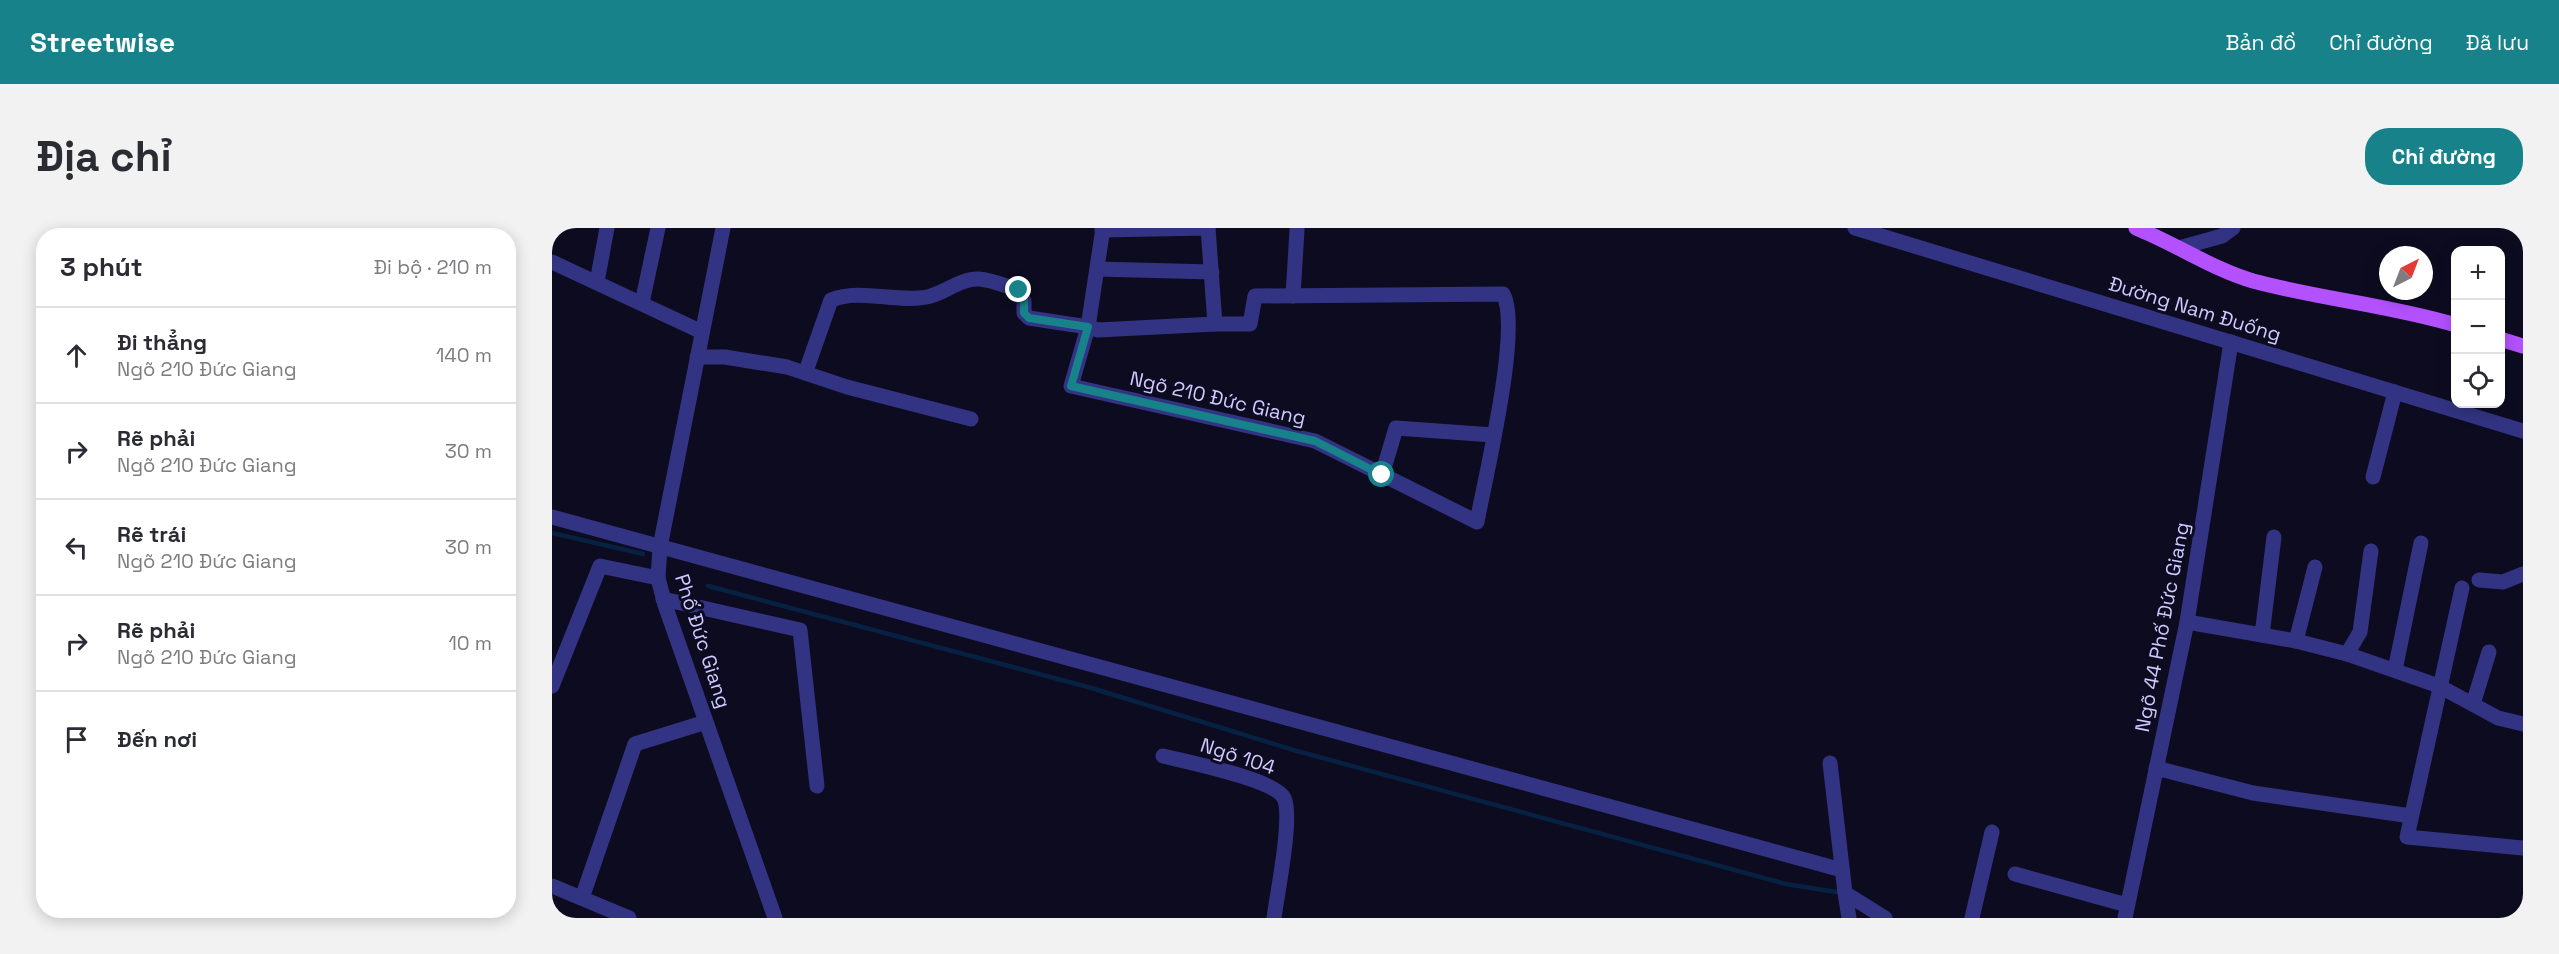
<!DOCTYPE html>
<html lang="vi">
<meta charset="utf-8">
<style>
:root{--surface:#fff;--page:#f2f2f3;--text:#2b2b33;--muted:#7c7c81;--line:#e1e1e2;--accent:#18828a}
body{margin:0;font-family:"Space Grotesk",sans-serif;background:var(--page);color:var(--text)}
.controls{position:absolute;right:18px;top:18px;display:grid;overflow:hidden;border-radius:12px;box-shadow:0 3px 15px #0003}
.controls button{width:54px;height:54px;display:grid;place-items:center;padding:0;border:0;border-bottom:2px solid var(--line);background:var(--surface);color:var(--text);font:30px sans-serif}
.compass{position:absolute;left:1827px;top:18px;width:54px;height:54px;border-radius:50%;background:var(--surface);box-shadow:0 3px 15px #0003;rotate:42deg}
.stop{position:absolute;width:18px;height:18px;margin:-14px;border:4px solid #18828a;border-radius:50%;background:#fff}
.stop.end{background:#18828a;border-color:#fff;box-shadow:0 2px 6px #0008}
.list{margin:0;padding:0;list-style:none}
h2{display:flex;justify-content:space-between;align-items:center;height:78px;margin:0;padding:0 24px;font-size:26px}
h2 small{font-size:20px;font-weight:400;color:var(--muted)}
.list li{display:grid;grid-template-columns:39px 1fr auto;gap:18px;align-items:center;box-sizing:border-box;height:96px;padding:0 24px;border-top:2px solid var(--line)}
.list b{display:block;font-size:22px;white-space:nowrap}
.list p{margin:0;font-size:20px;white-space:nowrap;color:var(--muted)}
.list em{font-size:20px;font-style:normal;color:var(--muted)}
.icon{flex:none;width:33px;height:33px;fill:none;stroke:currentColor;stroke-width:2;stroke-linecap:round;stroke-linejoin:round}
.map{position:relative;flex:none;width:1971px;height:690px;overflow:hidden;border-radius:24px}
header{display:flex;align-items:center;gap:36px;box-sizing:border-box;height:84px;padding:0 30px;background:var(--accent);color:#fff}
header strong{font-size:28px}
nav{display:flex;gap:33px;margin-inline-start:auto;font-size:21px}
.intro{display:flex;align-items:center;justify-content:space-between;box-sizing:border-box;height:144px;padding:0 36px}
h1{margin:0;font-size:42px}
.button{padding:15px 27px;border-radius:24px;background:var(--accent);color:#fff;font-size:21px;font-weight:700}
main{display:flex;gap:36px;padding:0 36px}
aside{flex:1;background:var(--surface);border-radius:24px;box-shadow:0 3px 15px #0003}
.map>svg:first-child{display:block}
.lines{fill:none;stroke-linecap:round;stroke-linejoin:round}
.stream{stroke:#072143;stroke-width:4.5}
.minor{stroke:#323483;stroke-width:15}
.major{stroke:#b351ff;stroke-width:15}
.route{stroke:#18828a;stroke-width:8}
.labels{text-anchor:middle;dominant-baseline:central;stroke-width:6;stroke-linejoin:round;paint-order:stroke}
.street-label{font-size:20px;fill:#cdcaff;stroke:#0d0b20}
</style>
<header>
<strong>Streetwise</strong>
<nav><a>Bản đồ</a><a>Chỉ đường</a><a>Đã lưu</a></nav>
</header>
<div class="intro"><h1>Địa chỉ</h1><a class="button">Chỉ đường</a></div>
<main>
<aside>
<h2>3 phút<small>Đi bộ · 210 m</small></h2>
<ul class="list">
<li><svg class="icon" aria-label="ahead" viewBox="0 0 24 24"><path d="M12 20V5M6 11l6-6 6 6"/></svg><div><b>Đi thẳng</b><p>Ngõ 210 Đức Giang</p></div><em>140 m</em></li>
<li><svg class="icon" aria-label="right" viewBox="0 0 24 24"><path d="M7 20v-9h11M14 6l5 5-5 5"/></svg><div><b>Rẽ phải</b><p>Ngõ 210 Đức Giang</p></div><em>30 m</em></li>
<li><svg class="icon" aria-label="left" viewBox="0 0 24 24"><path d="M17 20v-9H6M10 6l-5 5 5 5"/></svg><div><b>Rẽ trái</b><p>Ngõ 210 Đức Giang</p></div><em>30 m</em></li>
<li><svg class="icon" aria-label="right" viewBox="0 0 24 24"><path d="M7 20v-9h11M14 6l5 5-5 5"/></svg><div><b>Rẽ phải</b><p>Ngõ 210 Đức Giang</p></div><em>10 m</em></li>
<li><svg class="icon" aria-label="arrive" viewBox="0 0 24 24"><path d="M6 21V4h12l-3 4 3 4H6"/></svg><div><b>Đến nơi</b></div></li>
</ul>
</aside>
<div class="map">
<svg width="1971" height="690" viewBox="0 0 1971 690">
<rect width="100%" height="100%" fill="#0d0b20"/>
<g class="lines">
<g class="stream">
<path d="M0 305 91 326"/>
<path d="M156 358 536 459 745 523 1234 656 1284 664"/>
</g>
<g class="minor">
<path d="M171 0 108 319 106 350 113 377 223 690"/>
<path d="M551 0 536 99 546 102 663 96"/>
<path d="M1303 0 1971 203"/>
<path d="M550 2 656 0"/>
<path d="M1627 20 1670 8 1681 0"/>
<path d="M0 34 150 104"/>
<path d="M545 41 660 44"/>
<path d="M45 54 55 0"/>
<path d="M741 68 745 2"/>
<path d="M90 75 106 0"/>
<path d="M145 129H173L235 139 295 159 419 191"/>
<path d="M254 143 279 72C309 60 343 75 375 69 391 66 409 50 427 51 440 52 454 58 467 62L472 73V85L477 90 536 99 519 158 763 213 925 294C933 250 970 99 951 66L703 68 698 96H663L656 0"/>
<path d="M830 247 844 200 941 207"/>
<path d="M1821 249 1843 164"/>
<path d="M0 289 1290 642"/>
<path d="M1927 352 1951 354 1971 346"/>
<path d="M1910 360 1855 609 1971 620"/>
<path d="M111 371 248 402 265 558"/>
<path d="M1635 394 1744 413 1795 426 1887 458 1946 490 1971 496"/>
<path d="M1710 407 1722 309"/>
<path d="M1744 413 1763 339"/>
<path d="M1795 426 1808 404 1819 323"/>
<path d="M1843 442 1869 315"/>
<path d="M0 458 48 338 106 350"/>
<path d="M1921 476 1937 424"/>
<path d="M611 528C635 534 722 551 732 570 741 589 725 666 722 690"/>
<path d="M1278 535 1293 665"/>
<path d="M1604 540 1701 565 1859 588"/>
<path d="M1463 646 1575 677"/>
<path d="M0 658 77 690"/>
<path d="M30 670 83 516 154 494"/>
<path d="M1297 690 1293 665 1333 690"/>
<path d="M1420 690 1440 604"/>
<path d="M1573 690 1635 394 1679 114"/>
</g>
<g class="major">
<path d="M1584 0C1624 16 1660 41 1701 53 1768 71 1837 77 1904 97"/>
<path d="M1948 111 1971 118"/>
</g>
</g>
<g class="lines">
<path class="route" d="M467 62 472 73V85L477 90 536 99 519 158 763 213 830 247"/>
</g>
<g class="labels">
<g class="street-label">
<text transform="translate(1643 81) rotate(17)">Đường Nam Đuống</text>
<text transform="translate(666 170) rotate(13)">Ngõ 210 Đức Giang</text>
<text transform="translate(1610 399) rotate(-79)">Ngõ 44 Phố Đức Giang</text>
<text transform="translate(151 413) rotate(72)">Phố Đức Giang</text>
<text transform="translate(686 528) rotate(18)">Ngõ 104</text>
</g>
</g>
</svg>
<div class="controls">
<button>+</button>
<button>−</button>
<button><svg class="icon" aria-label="locate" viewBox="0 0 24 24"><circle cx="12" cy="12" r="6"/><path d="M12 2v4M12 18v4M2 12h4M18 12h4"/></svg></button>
</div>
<svg class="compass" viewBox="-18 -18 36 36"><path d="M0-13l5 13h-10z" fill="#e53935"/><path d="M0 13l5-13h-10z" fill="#7c7c81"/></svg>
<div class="stop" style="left:830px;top:247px"></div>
<div class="stop end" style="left:467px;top:62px"></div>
</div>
</main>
